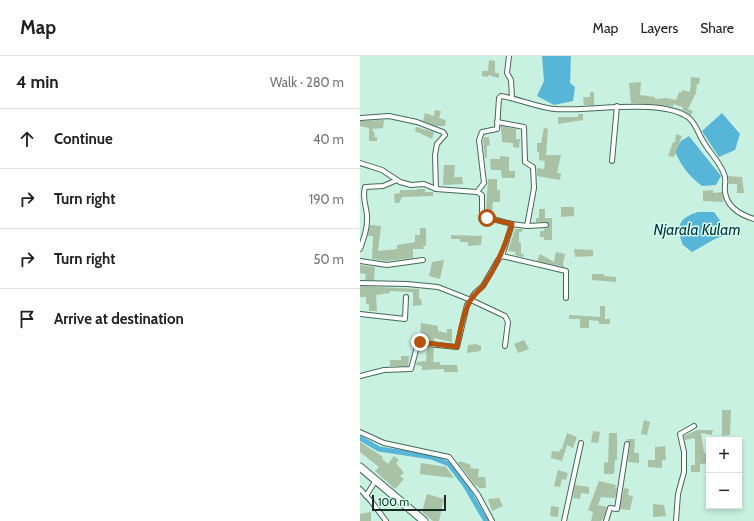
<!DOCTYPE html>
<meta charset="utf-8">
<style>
:root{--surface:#fff;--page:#f2f2f2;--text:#222;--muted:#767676;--line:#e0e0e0}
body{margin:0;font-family:Cabin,sans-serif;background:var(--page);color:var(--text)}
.controls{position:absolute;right:12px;bottom:12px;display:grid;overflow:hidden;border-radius:0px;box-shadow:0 2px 6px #0003}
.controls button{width:36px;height:36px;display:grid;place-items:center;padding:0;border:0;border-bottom:1px solid var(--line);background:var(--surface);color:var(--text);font:20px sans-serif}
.scale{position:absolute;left:12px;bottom:10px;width:74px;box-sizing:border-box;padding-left:4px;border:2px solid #1a2a24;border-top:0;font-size:11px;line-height:14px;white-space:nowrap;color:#1a2a24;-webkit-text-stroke:3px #d6ffee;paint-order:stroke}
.stop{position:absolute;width:12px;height:12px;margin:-9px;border:3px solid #b45309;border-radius:50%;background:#fff}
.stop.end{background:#b45309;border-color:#fff;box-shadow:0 1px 4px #0008}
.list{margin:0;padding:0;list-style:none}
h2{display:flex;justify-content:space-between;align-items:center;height:52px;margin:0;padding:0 16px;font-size:17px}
h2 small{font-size:13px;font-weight:400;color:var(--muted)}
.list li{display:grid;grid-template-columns:26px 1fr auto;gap:12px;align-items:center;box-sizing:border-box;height:60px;padding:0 16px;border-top:1px solid var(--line)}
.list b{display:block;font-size:15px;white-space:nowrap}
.list em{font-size:13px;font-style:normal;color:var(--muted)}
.icon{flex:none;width:22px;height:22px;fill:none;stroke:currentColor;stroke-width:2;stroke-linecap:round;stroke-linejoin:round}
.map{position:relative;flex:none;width:394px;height:465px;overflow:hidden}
header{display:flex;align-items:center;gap:24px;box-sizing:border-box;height:56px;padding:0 20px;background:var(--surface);border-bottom:1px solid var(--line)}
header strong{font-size:19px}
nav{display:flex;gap:22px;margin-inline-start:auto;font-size:14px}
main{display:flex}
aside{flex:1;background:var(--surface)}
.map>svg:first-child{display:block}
.water{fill:#57b5d8}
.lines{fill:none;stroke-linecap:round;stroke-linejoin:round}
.stream{stroke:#57b5d8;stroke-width:1.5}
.canal{stroke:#57b5d8;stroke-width:5}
.building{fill:#a9c1a5}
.street-casing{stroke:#43685a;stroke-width:6}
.primary-casing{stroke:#43685a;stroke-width:9}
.street{stroke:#fff;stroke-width:4}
.primary{stroke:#fff;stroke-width:7}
.route{stroke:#b45309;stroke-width:5}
.labels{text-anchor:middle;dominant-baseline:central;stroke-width:3;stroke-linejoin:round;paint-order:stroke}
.water-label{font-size:15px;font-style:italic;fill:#012f3d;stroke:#d6ffee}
</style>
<header>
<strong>Map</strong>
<nav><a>Map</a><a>Layers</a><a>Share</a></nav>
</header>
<main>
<aside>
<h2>4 min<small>Walk · 280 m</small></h2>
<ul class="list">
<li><svg class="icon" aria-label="ahead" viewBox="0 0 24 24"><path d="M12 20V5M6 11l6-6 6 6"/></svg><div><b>Continue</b></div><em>40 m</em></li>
<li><svg class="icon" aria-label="right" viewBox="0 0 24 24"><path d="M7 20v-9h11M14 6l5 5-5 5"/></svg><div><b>Turn right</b></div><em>190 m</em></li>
<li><svg class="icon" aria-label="right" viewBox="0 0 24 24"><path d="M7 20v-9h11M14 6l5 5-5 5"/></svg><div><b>Turn right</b></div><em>50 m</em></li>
<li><svg class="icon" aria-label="arrive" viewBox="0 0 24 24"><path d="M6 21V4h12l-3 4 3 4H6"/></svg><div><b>Arrive at destination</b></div></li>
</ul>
</aside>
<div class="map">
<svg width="394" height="465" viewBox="0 0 394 465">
<rect width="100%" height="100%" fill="#c9f1e1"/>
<g class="water">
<path d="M182 0H211C210 9 211 18 210 27L215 31 213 45 194 49 177 40 184 25Z"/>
<path d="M362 57 380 78 375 94 359 101 342 75Z"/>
<path d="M329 80 361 120 356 129 342 130C329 120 321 110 315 95L321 85Z"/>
<path d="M338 156H354L361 166 363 180 355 183 332 196 323 189C315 170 319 162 338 156Z"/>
</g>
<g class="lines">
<path class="stream" d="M0 436 15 453"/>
<path class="canal" d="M0 382 19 393 71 401 89 408 105 429 126 465"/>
</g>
<g class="building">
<path d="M129 4 135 5V17H139V22L128 19V21L122 20V15H128Z"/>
<path d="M331 21 340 22 339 28H337L336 37 328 53 333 55 331 59 322 54 323 51 313 48V51L302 49 271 47 269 27 281 26 280 39 295 41V43L306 42 316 44 319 36 321 37 322 34 330 36Z"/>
<path d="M230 36H234V49H224L223 41H230Z"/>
<path d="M75 54 81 55 79 62 86 64 85 70H76L63 65 65 57 74 60Z"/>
<path d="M218 58H223V64L198 68V61H218Z"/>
<path d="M24 64 23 72 12 73 15 78 14 81H17V85H9V72L0 70V65Z"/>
<path d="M141 70 156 73V83H160L159 92 153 91V87L142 86Z"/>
<path d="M56 71 74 76 72 83 55 75Z"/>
<path d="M184 72 188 73 186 99H201L197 117H201L200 124 177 120V112L184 113 185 105 179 104V96H177V87H181Z"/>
<path d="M316 78 322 80 314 101 308 100 313 86 315 87Z"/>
<path d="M124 81H129L130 89 127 90V102H125L123 84Z"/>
<path d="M140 100 149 101V115H155V122H142L141 114H131L130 103H140Z"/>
<path d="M84 109H95L94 121H102L103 128 83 129Z"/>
<path d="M368 120 382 121 384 137H377V128H369Z"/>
<path d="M128 123H137V134H140V146H133L132 157H127L126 153Z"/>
<path d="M57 133H65V136H73V140L42 141 39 147H35L34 138 40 137V134H57Z"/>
<path d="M353 134V137L362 136 363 146 343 145V135Z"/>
<path d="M201 151H214V160L201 161Z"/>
<path d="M179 153H185V162H192V184H184V181H180V175H184V173L188 172 189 169 187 166H176V162H179Z"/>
<path d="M10 169 21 170 18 195 37 193V189L55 186V179H60V172H66V190H63L64 193H53V202L27 205 12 203 13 180H8Z"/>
<path d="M155 173H163L162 176H159V186L161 187V198H164L163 201 155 199 156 196 148 195Z"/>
<path d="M91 179 122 180 121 189 108 190V186H100V183H91Z"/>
<path d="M214 193 233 194V200L215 201Z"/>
<path d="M196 196 205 198 203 207 204 211 177 205 180 198 194 206Z"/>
<path d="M84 204 80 223 69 220 72 206Z"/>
<path d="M0 209 15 211 14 224H5L6 218 0 217Z"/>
<path d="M232 218H244V220L256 221V226L232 224Z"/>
<path d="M0 230 59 233V243H61L62 249 53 250V236L30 235V237L16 239 17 255H9V248H6V241H0Z"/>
<path d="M240 250H245V263H250V268H239V265L229 264V272H220V263H209V259L240 261Z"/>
<path d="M61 267 78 270V275L87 277V273H92V286L74 282V285L60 284Z"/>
<path d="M164 284 169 293 158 297 154 288Z"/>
<path d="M116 288 121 290V295L107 297 108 289Z"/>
<path d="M67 291 74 292 73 306H80V309H97L98 316H84V313L62 314V310L56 309 57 306 66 305Z"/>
<path d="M41 300H49L48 310H30V304H41Z"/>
<path d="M362 354H371L370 379 362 380Z"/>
<path d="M284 364 290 366 287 379 281 378Z"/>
<path d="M337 374H353L352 379 341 377 344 397 349 396V407L340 408V416H331V409H335V384L334 382 325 384 324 380Z"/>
<path d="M233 375 240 376 238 387 231 386Z"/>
<path d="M207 377 217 381 213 392 207 389 202 405 191 402 192 395 199 396 200 393H202Z"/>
<path d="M249 377H257V404H255L254 418H244V406L248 407Z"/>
<path d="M267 383H275L274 397H279V407L268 406 270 388Z"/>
<path d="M0 386 23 401 22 403 28 408 34 400 39 404 36 407 44 417 40 420 44 423 35 433 15 415 19 411 0 396Z"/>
<path d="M305 390 306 404H302V412L288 411V404H295V391Z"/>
<path d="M100 405 111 409 110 412 119 413 118 421H125L126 432H119L118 430 115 429 98 407Z"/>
<path d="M61 407 86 411 94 422 60 418Z"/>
<path d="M198 414 208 417 206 424 202 423 200 431 194 430Z"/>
<path d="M239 425 256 429 255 432H257L255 442 241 441 238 449 247 451 243 463 241 465H231L233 456 228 454Z"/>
<path d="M215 429 229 431V438L221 437 220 443 213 442Z"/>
<path d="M264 432 269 433 268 439 273 440 270 454 260 453Z"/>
<path d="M67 438 84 443 79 465H73L62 456Z"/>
<path d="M139 442 143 450 132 455 128 443Z"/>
<path d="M293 448 304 449 306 460 293 461Z"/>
<path d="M191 450 199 451 198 461 190 460Z"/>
<path d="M11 456V465H0V458Z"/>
</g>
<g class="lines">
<defs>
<g id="street">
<path d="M149 0 147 17 151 24 152 42"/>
<path d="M0 62 29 60 57 66 83 76 85 79 77 88 75 99 76 133"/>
<path d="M137 66 164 71 165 106 173 111 174 132 167 170 152 168 142 200 206 215V242"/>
<path d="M252 105 257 50"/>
<path d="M0 107 22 114 40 126 51 129 64 128 76 133 117 136 124 127 119 84 122 76 137 73 139 42 141 40C159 43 176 51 194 53 226 56 303 41 329 62 336 68 338 77 343 85 349 96 360 106 364 118 367 123 364 130 365 136 367 151 381 159 394 163"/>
<path d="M117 136 122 139V156L125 161 152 168"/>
<path d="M167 170 186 169"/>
<path d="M0 193C4 182 8 171 7 159 6 149 2 142 5 131L23 130 37 124"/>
<path d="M0 205 27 209 63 204"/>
<path d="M0 227 47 228 78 231 111 244 145 260 148 266 145 290"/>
<path d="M0 258 45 263 46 241"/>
<path d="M0 320 24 314 51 313 58 287 97 291 107 249 115 237 123 230 138 204 142 200"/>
<path d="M0 376 24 387 89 401 118 439 132 465"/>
<path d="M0 433 11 445 26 465"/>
<path d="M6 440 16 424"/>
<path d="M204 465 221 387"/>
<path d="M246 465 250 452 257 453 267 388"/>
<path d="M316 465 318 438 324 416V396L320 378 334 370"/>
</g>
<path id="primary" d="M0 411 64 465"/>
</defs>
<use href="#street" class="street-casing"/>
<use href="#primary" class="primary-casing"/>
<use href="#street" class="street"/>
<use href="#primary" class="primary"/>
</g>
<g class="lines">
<path class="route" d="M60 286 97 291C100 277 102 261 108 249 112 239 120 235 125 227 138 208 145 190 152 168L127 162"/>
</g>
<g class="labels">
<g class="water-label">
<text x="337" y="174">Njarala Kulam</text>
</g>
</g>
</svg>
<div class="controls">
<button>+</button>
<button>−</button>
</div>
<div class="scale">100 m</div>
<div class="stop" style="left:127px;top:162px"></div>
<div class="stop end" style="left:60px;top:286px"></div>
</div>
</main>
